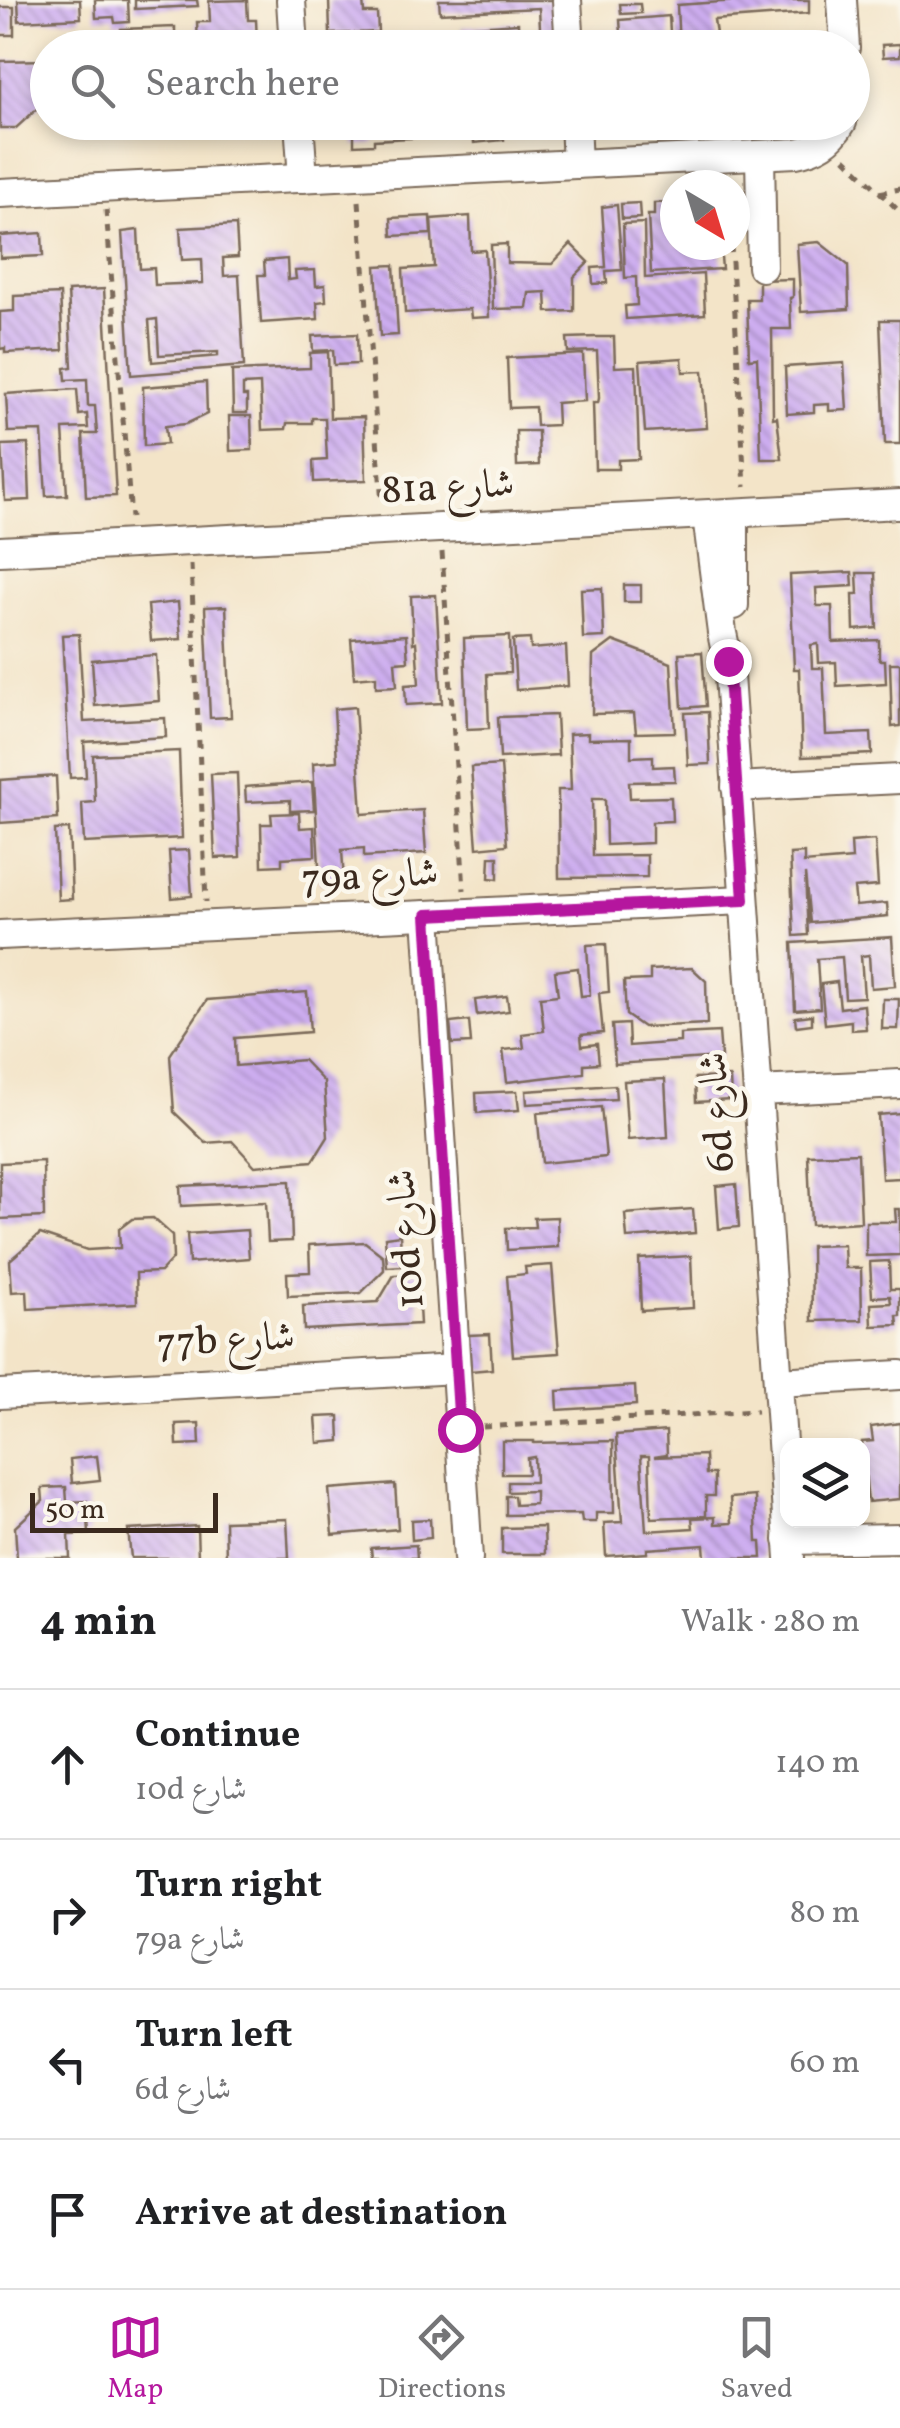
<!DOCTYPE html>
<meta charset="utf-8">
<style>
:root{--surface:#fff;--page:#f2f2f2;--text:#202124;--muted:#757577;--line:#e0e0e0;--accent:#b5179e}
body{margin:0;font-family:Vollkorn,Amiri,serif;background:var(--page);color:var(--text)}
.controls{position:absolute;right:30px;bottom:30px;display:grid;overflow:hidden;border-radius:20px;box-shadow:0 5px 15px #0003}
.controls button{width:90px;height:90px;display:grid;place-items:center;padding:0;border:0;border-bottom:2px solid var(--line);background:var(--surface);color:var(--text);font:50px sans-serif}
.compass{position:absolute;left:660px;top:170px;width:90px;height:90px;border-radius:50%;background:var(--surface);box-shadow:0 5px 15px #0003;rotate:142deg}
.scale{position:absolute;left:30px;bottom:25px;width:188px;box-sizing:border-box;padding-left:10px;border:5px solid #3b2a1e;border-top:0;font-size:28px;line-height:35px;white-space:nowrap;color:#3b2a1e;-webkit-text-stroke:8px #fbf7ec;paint-order:stroke}
.stop{position:absolute;width:30px;height:30px;margin:-22px;border:8px solid #b5179e;border-radius:50%;background:#fff}
.stop.end{background:#b5179e;border-color:#fff;box-shadow:0 2px 10px #0008}
.list{margin:0;padding:0;list-style:none}
h2{display:flex;justify-content:space-between;align-items:center;height:130px;margin:0;padding:0 40px;font-size:42px}
h2 small{font-size:32px;font-weight:400;color:var(--muted)}
.list li{display:grid;grid-template-columns:65px 1fr auto;gap:30px;align-items:center;box-sizing:border-box;height:150px;padding:0 40px;border-top:2px solid var(--line)}
.list b{display:block;font-size:38px;white-space:nowrap}
.list p{margin:0;font-size:32px;white-space:nowrap;color:var(--muted)}
.list em{font-size:32px;font-style:normal;color:var(--muted)}
.icon{flex:none;width:55px;height:55px;fill:none;stroke:currentColor;stroke-width:2;stroke-linecap:round;stroke-linejoin:round}
.map{position:relative;flex:none;width:900px;height:1558px;overflow:hidden}
.search{position:absolute;background:var(--surface);box-shadow:0 5px 15px #0003;left:30px;right:30px;top:30px;height:110px;display:flex;align-items:center;gap:25px;box-sizing:border-box;padding:0 35px;border-radius:55px;color:var(--muted);font-size:38px}
.sheet{height:730px;background:var(--surface)}
nav{display:flex;justify-content:space-around;align-items:center;box-sizing:border-box;height:140px;border-top:2px solid var(--line);background:var(--surface);font-size:28px;color:var(--muted)}
nav a{display:grid;justify-items:center;gap:5px}
nav .on{color:var(--accent)}
.map>svg:first-child{display:block}
.building{fill:url(#building-back-hatch);fill-rule:evenodd}
.lines{fill:none;stroke-linecap:round;stroke-linejoin:round}
.minor-casing{stroke:#7b6b5a;stroke-width:32}
.path{stroke:#7b6b5a;stroke-width:5;stroke-dasharray:8 8;stroke-linecap:butt}
.minor{stroke:#fff;stroke-width:28}
.route{stroke:#b5179e;stroke-width:12}
.labels{text-anchor:middle;dominant-baseline:central;stroke-width:9;stroke-linejoin:round;paint-order:stroke}
.street-label{font-size:40px;fill:#3b2a1e;stroke:#fbf7ec}
</style>
<div class="map">
<svg width="900" height="1558" viewBox="0 0 900 1558">
<defs>
<pattern id="building-back-hatch" width="6" height="6" patternUnits="userSpaceOnUse" patternTransform="scale(2.5)"><rect width="6" height="6" fill="#cdadf0"/><path d="M-1 5l2 2M0 0l6 6M5-1l2 2" fill="none" stroke="#a88dc2"/></pattern>
</defs>
<rect width="100%" height="100%" fill="#fbf7ec"/>
<filter id="ink" filterUnits="userSpaceOnUse"><feTurbulence type="fractalNoise" baseFrequency=".01" numOctaves="2"/><feDisplacementMap in="SourceGraphic" scale="20" xChannelSelector="R" yChannelSelector="G"/><feConvolveMatrix kernelMatrix="1 2 1 2 8 2 1 2 1" color-interpolation-filters="sRGB"/></filter>
<filter id="wash" filterUnits="userSpaceOnUse"><feTurbulence type="fractalNoise" baseFrequency=".0048" numOctaves="4" result="noise"/><feDisplacementMap in="SourceGraphic" scale="40" xChannelSelector="R" yChannelSelector="G"/><feGaussianBlur stdDeviation="2.25" result="paint"/><feColorMatrix in="noise" values="0 0 0 0 0 0 0 0 0 0 0 0 0 0 0 0 0 1.4 0 .05"/><feComposite in="paint" operator="in"/></filter>
<g filter="url(#wash)">
<rect width="100%" height="100%" fill="#f3e4c8"/>
<g id="blocks">
<g class="building">
<path d="M18 0H80L81 18 19 21Z"/>
<path d="M95 0H128L129 22 115 23 114 17 96 18Z"/>
<path d="M135 0H197L198 6 135 9Z"/>
<path d="M247 0 248 20H256L257 42 198 45 197 22H210L209 1Z"/>
<path d="M329 0H363L364 13H377L378 32 330 34Z"/>
<path d="M439 0H556L558 48H541L539 8 440 13Z"/>
<path d="M751 0H809V13L714 20 718 48H679L677 5Z"/>
<path d="M620 4H640L641 13 621 14Z"/>
<rect x="0" y="7" width="14" height="28"/>
<path d="M669 16 671 48H622L620 20Z"/>
<path d="M518 23 519 48H464L462 27Z"/>
<path d="M175 27V45L122 47 121 29Z"/>
<path d="M431 35V48H389L388 36Z"/>
<path d="M900 44V56L883 57 882 45Z"/>
<path d="M48 60V99L16 128H0V61Z"/>
<path d="M426 122 427 137 374 140V144L354 145V126Z"/>
<path d="M473 122H503L504 140 474 143Z"/>
<path d="M544 122H561L562 135 545 136Z"/>
<path d="M586 122H605V131L586 132Z"/>
<path d="M639 122H677V128L639 129Z"/>
<path d="M684 122H722V129L684 131Z"/>
<path d="M675 202V245H720L722 269 651 273 648 215H654V203Z"/>
<path d="M639 203 640 218 622 219 621 204Z"/>
<path d="M617 205 622 270 606 271 607 283 593 284 592 268 606 267 602 207Z"/>
<path d="M430 216 431 234 392 236 391 218Z"/>
<path d="M470 216 471 251 485 250 489 317 471 318 470 309 405 313 403 269 434 267 431 219Z"/>
<path d="M644 223 645 278 703 274 705 314 626 319 625 306 637 305 636 277 625 278 623 224Z"/>
<path d="M236 225 238 257 223 258 224 276 239 275 244 366 131 375 122 232 138 230 140 269 154 268 155 285 203 283 202 259 182 260 180 228ZM157 319 159 355 218 352V356L152 362 149 320Z"/>
<path d="M42 233 43 256 0 258V236Z"/>
<path d="M819 242 848 265 849 309 801 312 797 244Z"/>
<path d="M507 244V263L552 264 571 244 589 262 574 277V311L547 312 546 292 529 293 527 308 493 309 491 245Z"/>
<path d="M287 259 288 280 296 279 295 271 315 270 316 286 325 285 326 301 317 302 318 319 261 323 258 275H265L264 261Z"/>
<path d="M394 265 398 335 380 336 376 266Z"/>
<path d="M793 279V297L790 298 791 329H772L773 418 777 417 782 459H761L757 358 749 359 747 299H759V280Z"/>
<path d="M104 289 116 496 86 497 83 434H97L95 406H88L87 379 66 380 65 368 72 367 68 291Z"/>
<path d="M60 294 63 350 5 353V348L0 349V312L14 311V296Z"/>
<path d="M880 320H900V444H885Z"/>
<path d="M357 334 358 364 334 365 333 350 313 351 312 336Z"/>
<path d="M597 337H614L615 367 636 366 639 459 618 460V469H595L593 403H598L599 398 597 351 568 352 567 338Z"/>
<path d="M328 352 330 418 364 417 366 480 314 482 313 461 327 460 325 418H312V423H287L286 429 262 430 260 384 243 385V396H247V413H233L232 371 310 368V353Z"/>
<path d="M583 354 585 401 556 403 557 425 536 426 535 407 509 408 507 358Z"/>
<path d="M682 358 683 372 703 371 707 428 645 432 640 361Z"/>
<path d="M844 363 847 410 829 411V404L814 405V412L787 414 785 367Z"/>
<path d="M206 382 207 414 186 424 165 426 167 444 144 446 143 387Z"/>
<path d="M77 389 79 415 87 414 88 428 63 429 67 495 46 496 42 431 8 432 6 394Z"/>
<path d="M229 416H251L252 450 230 451Z"/>
<path d="M516 431H538L539 465 517 466Z"/>
<path d="M28 444 30 500 5 501 2 445Z"/>
<path d="M852 572 853 586 816 588 817 606H832L833 642 879 640V660H885L886 683 837 686 836 662 819 663 818 644 811 645 812 668H823L826 735 871 733 872 754 802 757 799 669H794L790 575Z"/>
<path d="M857 573H875L877 628 854 630 853 594H858Z"/>
<rect x="624" y="585" width="17" height="17"/>
<path d="M602 588 604 637 583 638 581 589Z"/>
<path d="M436 595 442 703 406 705 405 685 419 684 416 642 413 643 411 596Z"/>
<path d="M178 602 181 639 151 641 148 605Z"/>
<path d="M226 606 231 717 210 718 205 607Z"/>
<path d="M79 634 84 722 165 718 166 737 84 742 86 777 70 778 62 635Z"/>
<path d="M406 635 408 661 395 662 397 686 376 687V676L354 678 351 639Z"/>
<path d="M509 636 510 673 487 674 489 728 467 729 464 638Z"/>
<path d="M530 639 531 649 566 646 568 686 516 690 513 640Z"/>
<path d="M613 641 671 663 675 732 636 733 634 713 592 714 593 656Z"/>
<path d="M702 652 706 706 682 708 679 653Z"/>
<path d="M156 655 159 701 95 706 92 660Z"/>
<path d="M890 663H900V726L892 727Z"/>
<path d="M355 707 362 814 423 810 426 853 364 857V848L342 850 344 882 320 883 313 763 337 761 334 709Z"/>
<path d="M708 712 710 764 688 765 685 713Z"/>
<path d="M556 715 558 755 500 758 498 717Z"/>
<path d="M588 733V739L631 738V757L653 756V767L674 766 675 781 629 782 630 798 671 797 672 821 652 822V843L606 845 605 799H592L593 856 647 855V877L559 878 558 790H571L569 734Z"/>
<path d="M179 751 182 838 84 843 82 803 95 802 93 755Z"/>
<path d="M501 765 507 845 477 848 471 767Z"/>
<path d="M237 773 240 857 215 858 211 774Z"/>
<path d="M56 776 58 819 0 823V780Z"/>
<path d="M312 782 314 810 290 811V800L246 802 245 787Z"/>
<path d="M299 813 300 828 314 827 315 856 282 858V865L262 866 261 824H272L271 814Z"/>
<path d="M69 829 72 899 58 900 55 830Z"/>
<path d="M875 840 878 886 854 888 856 906 887 903 888 916 810 923 805 874 808 935 794 936 790 854 804 853V863L852 859 851 842Z"/>
<path d="M189 850 192 896 172 898 169 851Z"/>
<path d="M490 857H498V879L489 878Z"/>
<path d="M892 937 895 986 871 988 869 955 861 956 864 997 845 998 842 957 817 959 820 1008 795 1010 792 943Z"/>
<path d="M606 944 609 992 599 993 603 1033 581 1035 582 1046 597 1044 599 1063 584 1064V1073L507 1082 503 1050 524 1048 522 1034 544 1031 540 997 558 995 555 971 578 968 581 996 590 995 587 945Z"/>
<path d="M692 968 706 981 707 1024 643 1027 626 1015 624 981 650 980V970Z"/>
<path d="M837 982 840 1008 864 1005 866 1029 851 1030V1021L825 1024 821 984Z"/>
<path d="M307 992 310 1032 235 1038 236 1066 303 1060 324 1082 328 1137 313 1161 255 1166 232 1141 206 1143 174 1112 170 1055 207 1000Z"/>
<path d="M507 996 509 1011 477 1015 475 1000Z"/>
<path d="M883 999H899L898 1029H882Z"/>
<path d="M812 1015V1024L796 1026 795 1017Z"/>
<path d="M469 1021 471 1043 452 1044 450 1023Z"/>
<path d="M628 1024 629 1046 680 1042V1034L719 1032 721 1057 615 1064 612 1025Z"/>
<path d="M730 1077 731 1100 696 1102 695 1078Z"/>
<path d="M665 1079 668 1137 628 1140 624 1081Z"/>
<path d="M615 1085 616 1099 527 1104 526 1091Z"/>
<path d="M517 1091 519 1110 477 1113 476 1093Z"/>
<path d="M601 1107 606 1157 542 1163 537 1113Z"/>
<path d="M900 1113V1178L882 1179 878 1115Z"/>
<path d="M858 1153 861 1222 811 1225 808 1155Z"/>
<path d="M43 1161 44 1217 0 1219V1163Z"/>
<path d="M290 1181 292 1241 268 1242 266 1202 181 1206 180 1186Z"/>
<path d="M736 1184 739 1227 719 1229 716 1186Z"/>
<path d="M693 1209 695 1233 627 1238 625 1214Z"/>
<path d="M895 1209H900V1255L866 1256V1222H896Z"/>
<path d="M557 1217 558 1247 507 1250 506 1228 535 1227 534 1218Z"/>
<path d="M153 1218 172 1235 173 1258 160 1272 136 1273 137 1303 28 1309 27 1291 12 1292 10 1260 40 1234 87 1250 120 1248 119 1229 132 1219Z"/>
<path d="M247 1230 249 1258 189 1263 187 1234Z"/>
<path d="M400 1235 402 1266 387 1267 385 1237Z"/>
<path d="M365 1242 383 1256 384 1270 361 1293 288 1296 287 1273 310 1272 309 1245Z"/>
<path d="M844 1245 845 1268H861L862 1320 812 1321 811 1246Z"/>
<path d="M691 1256 693 1308 641 1311 639 1259Z"/>
<path d="M889 1261 890 1289H900V1316H897L898 1325 872 1326 871 1304 891 1303 890 1296 872 1297 870 1262Z"/>
<path d="M552 1265 559 1353 513 1356 507 1276 526 1274 525 1267Z"/>
<path d="M417 1274 420 1324 304 1330 303 1306 378 1302 394 1275Z"/>
<path d="M490 1334 492 1369 471 1371 469 1335Z"/>
<path d="M635 1386 636 1405 558 1410 557 1391Z"/>
<path d="M339 1416 340 1441 318 1443 316 1417Z"/>
<path d="M199 1423 200 1444 177 1445 176 1424Z"/>
<path d="M900 1423V1499L868 1502 862 1442 873 1441 871 1427Z"/>
<path d="M666 1431 667 1455 654 1457 705 1455 706 1474H714V1496H706V1516L651 1518 649 1456H641L646 1531 693 1528 692 1518 715 1517V1524L732 1523 730 1498 755 1496 757 1542H761L762 1558H705L704 1545 647 1549V1553L606 1556 604 1523 622 1522 616 1435Z"/>
<path d="M502 1441H534V1443L613 1441 614 1513H596V1522H582L581 1514 506 1515V1496H514L515 1505 535 1504V1491L508 1492V1482H535L534 1457 527 1458 528 1474H502Z"/>
<path d="M97 1456 100 1480 72 1483 70 1459Z"/>
<path d="M395 1484 398 1529 333 1535 329 1489Z"/>
<path d="M66 1487 67 1502 87 1501 89 1534 69 1535 70 1558H17L15 1527 43 1501 42 1488Z"/>
<path d="M287 1519 289 1558H226L225 1521Z"/>
<path d="M430 1519 431 1538 412 1540 411 1520Z"/>
<path d="M197 1526 198 1558H131L128 1530Z"/>
<path d="M544 1527 545 1554H502V1528Z"/>
<path d="M416 1545 417 1558H372L371 1548Z"/>
</g>
</g>
</g>
<g filter="url(#ink)">
<use href="#blocks" fill-opacity="0" stroke="#7b6b5a" stroke-width="2.5"/>
<g class="lines">
<defs>
<g id="minor">
<path d="M291 0 294 48"/>
<path d="M567 0 570 48"/>
<path d="M842 0 845 48"/>
<path d="M299 122 303 178"/>
<path d="M575 122 577 164"/>
<path d="M760 155 762 267"/>
<path d="M0 193 796 153C817 149 831 141 842 122"/>
<path d="M707 516 722 633 728 661 790 1558"/>
<path d="M0 551 900 504"/>
<path d="M734 605V514"/>
<path d="M736 787 900 779"/>
<path d="M427 915 468 1558"/>
<path d="M0 935 744 900"/>
<path d="M758 1091 900 1084"/>
<path d="M778 1382 900 1375"/>
<path d="M0 1394 456 1369"/>
<path d="M788 1540 900 1538"/>
</g>
</defs>
<use href="#minor" class="minor-casing"/>
<g class="path">
<path d="M845 158 900 212"/>
<path d="M879 193 900 189"/>
<path d="M359 201 382 504"/>
<path d="M106 210 131 518"/>
<path d="M731 245 745 487"/>
<path d="M442 552 464 890"/>
<path d="M191 564 206 902"/>
<path d="M483 1427 757 1411"/>
</g>
<use href="#minor" class="minor"/>
</g>
</g>
<g class="lines" filter="url(#ink)">
<path class="route" d="M460 1429 427 915 744 900 728 661"/>
</g>
<g class="labels">
<g class="street-label">
<text transform="translate(448 489) rotate(-3)">81a شارع</text>
<text transform="translate(370 878) rotate(-3)">79a شارع</text>
<text transform="translate(719 1112) rotate(-94)">6d شارع</text>
<text transform="translate(408 1239) rotate(-94)">10d شارع</text>
<text transform="translate(226 1342) rotate(-3)">77b شارع</text>
</g>
</g>
</svg>
<div class="controls">
<button><svg class="icon" aria-label="layers" viewBox="0 0 24 24"><path d="M12 4l9 5-9 5-9-5zM3 14l9 5 9-5"/></svg></button>
</div>
<svg class="compass" viewBox="-18 -18 36 36"><path d="M0-13l5 13h-10z" fill="#e53935"/><path d="M0 13l5-13h-10z" fill="#757577"/></svg>
<div class="scale">50 m</div>
<div class="stop" style="left:460px;top:1429px"></div>
<div class="stop end" style="left:728px;top:661px"></div>
<div class="search"><svg class="icon" aria-label="search" viewBox="0 0 24 24"><circle cx="10" cy="10" r="6"/><path d="M15 15l6 6"/></svg>Search here</div>
</div>
<section class="sheet">
<h2>4 min<small>Walk · 280 m</small></h2>
<ul class="list">
<li><svg class="icon" aria-label="ahead" viewBox="0 0 24 24"><path d="M12 20V5M6 11l6-6 6 6"/></svg><div><b>Continue</b><p>10d شارع</p></div><em>140 m</em></li>
<li><svg class="icon" aria-label="right" viewBox="0 0 24 24"><path d="M7 20v-9h11M14 6l5 5-5 5"/></svg><div><b>Turn right</b><p>79a شارع</p></div><em>80 m</em></li>
<li><svg class="icon" aria-label="left" viewBox="0 0 24 24"><path d="M17 20v-9H6M10 6l-5 5 5 5"/></svg><div><b>Turn left</b><p>6d شارع</p></div><em>60 m</em></li>
<li><svg class="icon" aria-label="arrive" viewBox="0 0 24 24"><path d="M6 21V4h12l-3 4 3 4H6"/></svg><div><b>Arrive at destination</b></div></li>
</ul>
</section>
<nav>
<a class="on"><svg class="icon" aria-label="map" viewBox="0 0 24 24"><path d="M3 6l6-2 6 2 6-2v14l-6 2-6-2-6 2zM9 4v14M15 6v14"/></svg>Map</a>
<a><svg class="icon" aria-label="directions" viewBox="0 0 24 24"><path d="M12 3l9 9-9 9-9-9zM9 14v-3h6M13 9l2 2-2 2"/></svg>Directions</a>
<a><svg class="icon" aria-label="saved" viewBox="0 0 24 24"><path d="M7 4h10v16l-5-4-5 4z"/></svg>Saved</a>
</nav>
